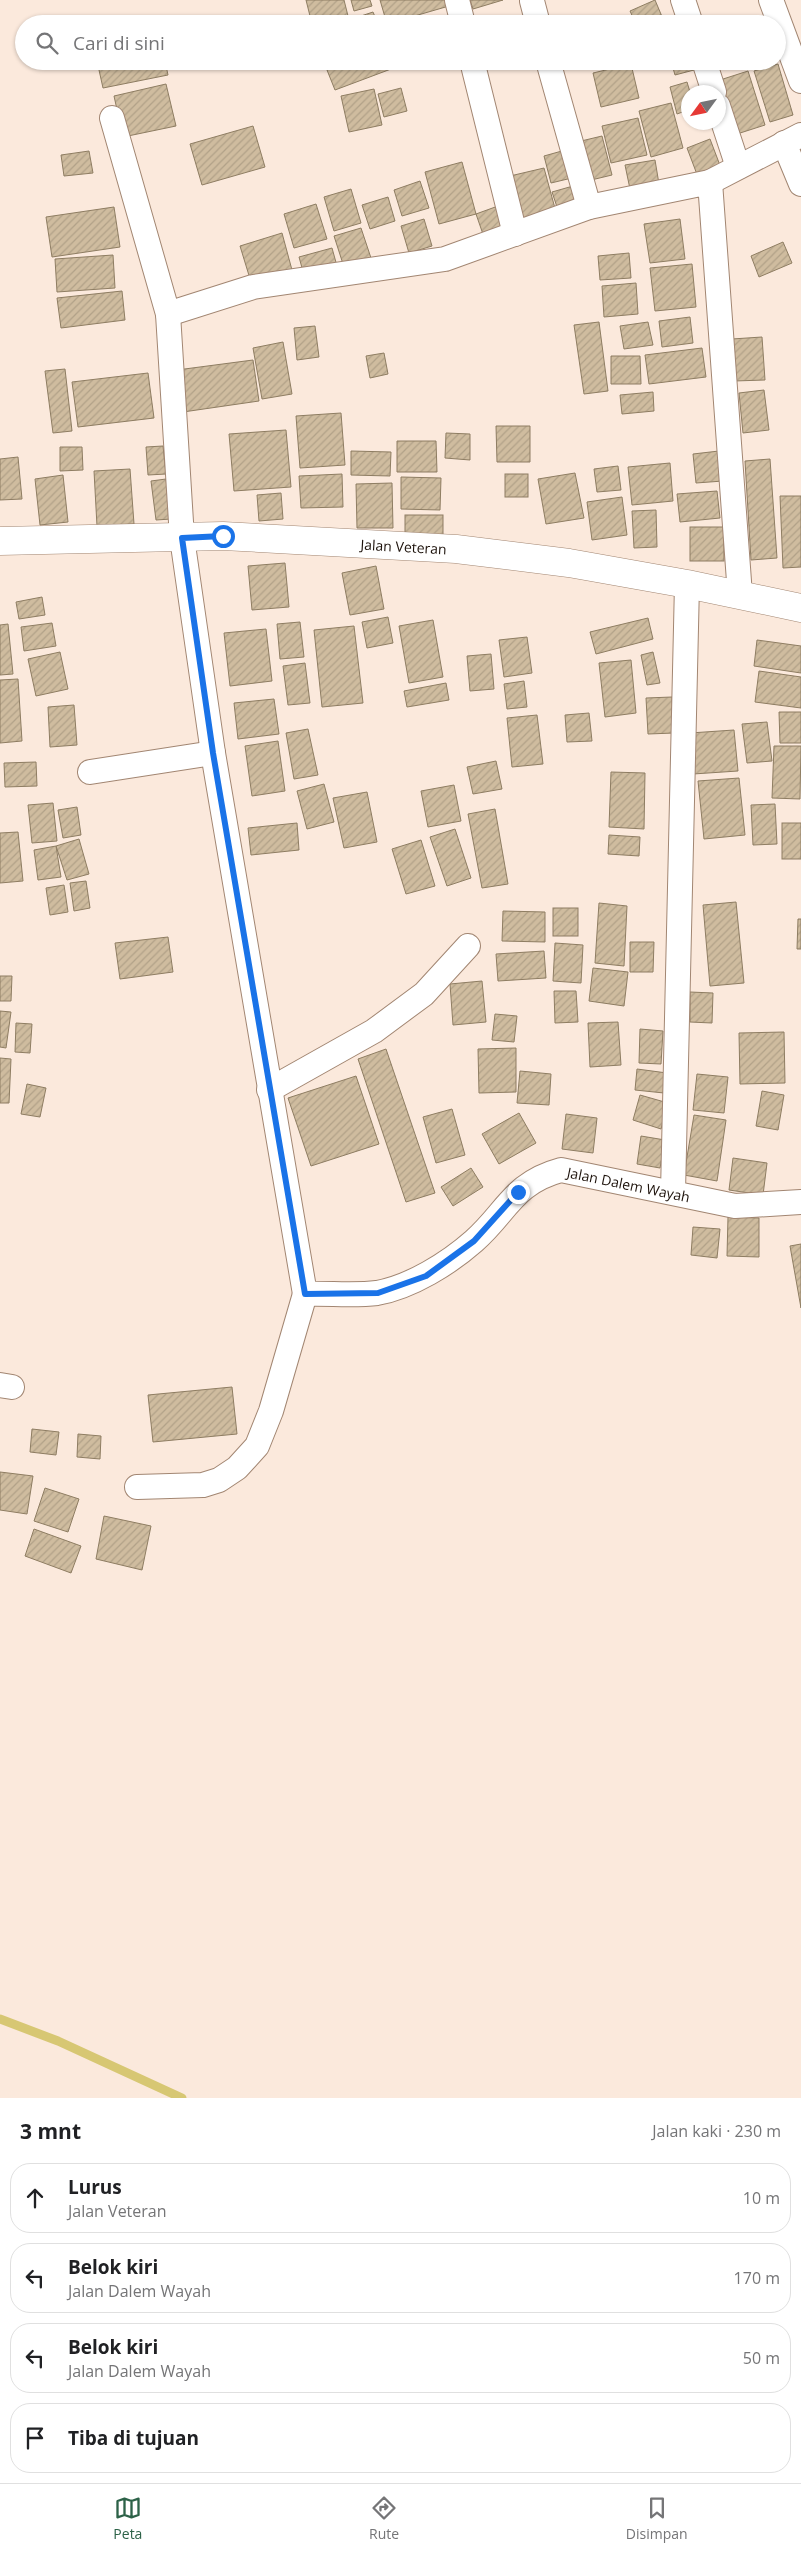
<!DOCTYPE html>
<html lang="id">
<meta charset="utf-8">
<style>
:root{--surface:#fff;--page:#f2f2f2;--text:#202124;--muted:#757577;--line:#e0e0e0;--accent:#2d6248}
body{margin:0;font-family:"Open Sans",sans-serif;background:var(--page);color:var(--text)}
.compass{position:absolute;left:681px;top:85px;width:45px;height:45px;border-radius:50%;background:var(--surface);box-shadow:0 1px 4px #0004;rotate:237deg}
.stop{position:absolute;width:15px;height:15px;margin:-11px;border:4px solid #1a73e8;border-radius:50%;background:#fff}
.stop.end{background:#1a73e8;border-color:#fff;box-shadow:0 1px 5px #0008}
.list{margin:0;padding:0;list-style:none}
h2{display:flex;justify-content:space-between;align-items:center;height:65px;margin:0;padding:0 20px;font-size:21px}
h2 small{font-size:16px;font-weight:400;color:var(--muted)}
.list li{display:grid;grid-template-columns:32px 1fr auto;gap:15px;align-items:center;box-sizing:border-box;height:70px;margin:0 10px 10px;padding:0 10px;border:1px solid var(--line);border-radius:20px}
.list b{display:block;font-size:19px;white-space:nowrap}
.list p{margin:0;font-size:16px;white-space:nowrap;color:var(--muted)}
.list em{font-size:16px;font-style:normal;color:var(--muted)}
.icon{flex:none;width:28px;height:28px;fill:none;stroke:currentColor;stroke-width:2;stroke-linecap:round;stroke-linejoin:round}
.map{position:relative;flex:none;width:801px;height:2098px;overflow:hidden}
.search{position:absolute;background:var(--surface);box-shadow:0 1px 4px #0004;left:15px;right:15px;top:15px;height:55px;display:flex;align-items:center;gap:12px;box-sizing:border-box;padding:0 18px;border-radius:28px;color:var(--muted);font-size:19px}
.sheet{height:385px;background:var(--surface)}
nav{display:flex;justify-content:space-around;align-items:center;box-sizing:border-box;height:70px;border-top:1px solid var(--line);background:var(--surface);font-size:14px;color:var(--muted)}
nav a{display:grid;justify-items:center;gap:2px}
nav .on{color:var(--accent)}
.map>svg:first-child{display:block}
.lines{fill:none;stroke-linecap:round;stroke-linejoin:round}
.stream{stroke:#d7c773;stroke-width:9}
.building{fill:url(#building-hatch);stroke:#8e7d62}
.minor-casing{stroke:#a28672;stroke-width:26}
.tertiary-casing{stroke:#a28672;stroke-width:29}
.minor{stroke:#fff;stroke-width:24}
.tertiary{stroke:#fff;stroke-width:28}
.route{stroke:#1a73e8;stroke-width:6}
.labels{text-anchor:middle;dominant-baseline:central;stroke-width:5;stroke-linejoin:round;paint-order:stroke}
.street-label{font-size:14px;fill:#1c110a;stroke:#fff}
</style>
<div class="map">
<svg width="801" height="2098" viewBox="0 0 801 2098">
<defs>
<pattern id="building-hatch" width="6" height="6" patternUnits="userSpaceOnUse" patternTransform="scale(1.25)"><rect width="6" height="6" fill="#cfbc9f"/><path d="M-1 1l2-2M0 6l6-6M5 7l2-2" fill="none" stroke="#b1a188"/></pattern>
</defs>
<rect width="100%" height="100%" fill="#fbe9dc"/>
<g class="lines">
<path class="stream" d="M0 2019 58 2041 182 2098"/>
</g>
<g class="building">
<path d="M306 0H344L350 24H312Z"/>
<path d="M351 0H370L372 6 354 11Z"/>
<path d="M380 0H447L449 6 387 24Z"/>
<path d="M470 0H503L473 9Z"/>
<path d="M655 0 663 19 652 24H636L630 11Z"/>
<path d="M373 12 378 24H357L355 18Z"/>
<path d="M97 61H165L168 75 103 88Z"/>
<path d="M352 61H388L391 69 335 90 327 70Z"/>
<path d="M671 61H691L694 70 675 75Z"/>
<path d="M631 64 639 98 601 107 593 73Z"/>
<path d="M778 64 793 115 770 122 754 71Z"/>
<path d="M748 71 765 125 737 134 720 80Z"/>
<path d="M687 82 690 92 688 110 677 114 670 87Z"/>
<path d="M166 84 176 126 123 137 114 96Z"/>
<path d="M401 88 407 111 384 117 378 94Z"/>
<path d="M374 89 382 125 349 132 341 96Z"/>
<path d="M671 103 683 148 651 157 639 111Z"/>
<path d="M638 118 647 155 611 163 602 126Z"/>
<path d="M253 126 265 167 202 185 190 144Z"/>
<path d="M602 136 612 175 587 181 577 142Z"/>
<path d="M710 139 721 168 698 177 687 148Z"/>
<path d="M569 149 576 177 551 183 544 156Z"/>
<path d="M89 151 93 173 64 176 61 155Z"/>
<path d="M655 160 659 184 630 189 625 165Z"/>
<path d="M462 162 476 214 439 224 425 172Z"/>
<path d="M544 168 556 212 521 221 510 176Z"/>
<path d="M420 181 429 208 402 216 394 190Z"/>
<path d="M580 184 585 202 558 210 552 192Z"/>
<path d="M351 189 361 223 334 231 324 197Z"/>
<path d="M388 197 395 221 370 229 362 205Z"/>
<path d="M316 204 327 239 294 248 284 214Z"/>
<path d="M498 206 508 233 485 240 476 214Z"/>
<path d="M114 207 120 247 52 257 46 217Z"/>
<path d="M424 219 432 246 409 253 401 226Z"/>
<path d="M680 219 685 259 650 263 644 224Z"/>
<path d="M361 228 371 258 344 267 334 236Z"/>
<path d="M282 233 292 270 251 282 240 246Z"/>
<path d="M783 242 792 263 759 277 751 256Z"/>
<path d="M332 248 337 266 304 275 299 257Z"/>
<path d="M629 253 631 278 600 280 598 256Z"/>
<path d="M113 255 115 288 57 292 55 259Z"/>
<path d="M692 264 696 307 655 311 650 268Z"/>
<path d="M636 283 638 314 604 317 602 286Z"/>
<path d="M122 291 125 320 61 328 57 298Z"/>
<path d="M690 317 693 343 662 347 659 321Z"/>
<path d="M599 322 608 391 584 394 574 325Z"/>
<path d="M648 322 653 345 624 349 620 326Z"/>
<path d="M315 326 319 357 297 360 294 328Z"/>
<path d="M762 337 765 380 734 381 732 339Z"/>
<path d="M283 342 292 394 262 399 253 348Z"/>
<path d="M702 348 706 377 649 384 645 355Z"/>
<path d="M384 353 388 374 370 378 366 356Z"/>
<path d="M611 356H640L641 384H611Z"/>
<path d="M253 360 259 401 183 412 177 370Z"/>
<path d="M65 369 72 431 53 433 45 371Z"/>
<path d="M148 373 154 418 78 427 72 382Z"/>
<path d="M764 390 769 430 743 433 739 393Z"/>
<path d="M653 392 654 411 622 414 620 395Z"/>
<path d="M341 413 345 465 300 468 296 416Z"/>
<path d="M496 426H530V462H497Z"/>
<path d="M286 430 291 487 234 491 229 434Z"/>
<path d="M446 433 470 434V460L445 458Z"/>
<path d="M397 441H436L437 472H397Z"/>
<path d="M163 446 166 474 148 475 146 447Z"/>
<path d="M60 447H82L83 470 60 471Z"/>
<path d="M351 451 391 452 390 476 351 475Z"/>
<path d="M719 451 723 481 696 483 693 454Z"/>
<path d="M18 457 22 499 0 500V459Z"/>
<path d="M770 459 777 558 751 560 745 461Z"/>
<path d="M670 463 673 501 632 505 628 467Z"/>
<path d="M618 466 621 490 597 492 594 469Z"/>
<path d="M130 469 134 524 97 526 94 471Z"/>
<path d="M575 473 584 518 546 524 538 479Z"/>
<path d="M342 474 343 507 301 508 299 476Z"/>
<rect x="505" y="474" width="23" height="23"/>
<path d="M63 475 68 522 40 525 35 479Z"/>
<path d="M401 477 441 478 440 510 401 509Z"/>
<path d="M166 479 171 519 156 520 151 481Z"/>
<path d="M392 483 393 528H357L356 484Z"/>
<path d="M717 491 720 518 680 522 677 494Z"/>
<path d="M281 493 283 519 259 521 257 495Z"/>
<path d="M780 496H801V567L783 568Z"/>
<path d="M622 497 627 535 592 540 587 502Z"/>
<path d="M656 510 657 547 634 548 632 511Z"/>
<rect x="405" y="515" width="38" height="23"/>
<rect x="690" y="527" width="34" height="34"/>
<path d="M285 563 289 607 252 610 248 566Z"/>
<path d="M376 566 384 609 350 615 342 573Z"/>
<path d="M42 597 45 615 19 619 16 602Z"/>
<path d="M388 617 393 643 367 648 362 622Z"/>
<path d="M648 618 653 639 596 654 590 632Z"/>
<path d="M433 620 443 677 409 683 399 626Z"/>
<path d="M300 622 304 657 280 659 277 624Z"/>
<path d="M52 623 56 646 24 651 21 627Z"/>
<path d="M8 624 13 674 0 675V625Z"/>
<path d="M354 626 363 703 322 707 314 630Z"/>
<path d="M266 629 272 681 230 686 224 633Z"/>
<path d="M527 637 532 673 504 677 499 640Z"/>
<path d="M757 640 801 646V673L754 666Z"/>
<path d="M60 652 68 689 36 696 28 659Z"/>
<path d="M653 652 660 683 647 685 641 655Z"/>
<path d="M491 654 494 689 470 691 467 656Z"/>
<path d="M631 660 636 713 605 717 599 663Z"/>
<path d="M305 663 310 703 288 705 283 666Z"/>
<path d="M759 671 801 677V708L755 702Z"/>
<path d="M18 679 22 741 0 743V680Z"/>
<path d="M524 681 527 707 507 709 504 684Z"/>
<path d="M446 683 449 700 407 707 404 691Z"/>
<path d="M672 697 674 733 648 734 646 698Z"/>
<path d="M274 699 279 734 238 739 234 703Z"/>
<path d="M74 705 77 745 50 747 48 707Z"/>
<path d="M779 712H801V743H780Z"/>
<path d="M589 713 592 741 567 742 565 715Z"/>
<path d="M537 715 543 764 512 767 507 718Z"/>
<path d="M767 722 772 761 747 763 742 724Z"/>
<path d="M308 729 318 775 294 779 286 733Z"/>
<path d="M734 730 738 771 693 774 690 733Z"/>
<path d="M278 741 285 791 252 796 245 746Z"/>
<path d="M774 746H801L800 799 772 798Z"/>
<path d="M496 761 502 789 473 794 467 767Z"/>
<path d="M36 762 37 786 5 787 4 763Z"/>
<path d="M611 772 645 773 644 829 609 827Z"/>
<path d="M739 778 745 835 704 839 698 781Z"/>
<path d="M324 784 334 822 307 829 297 791Z"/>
<path d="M454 785 461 821 428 827 421 791Z"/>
<path d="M367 792 377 842 344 848 333 798Z"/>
<path d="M53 803 57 841 32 843 28 805Z"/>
<path d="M775 804 777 844 753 845 751 805Z"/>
<path d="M77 807 81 835 63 838 58 810Z"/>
<path d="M495 809 508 884 482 888 468 814Z"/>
<path d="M297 823 299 850 251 855 248 828Z"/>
<rect x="782" y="823" width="19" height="36"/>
<path d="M455 829 471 878 447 886 430 837Z"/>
<path d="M18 832 23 881 0 883V833Z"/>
<path d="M609 835 640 837 639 856 608 854Z"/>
<path d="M79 839 89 874 67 880 56 846Z"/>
<path d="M421 840 435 886 406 894 392 849Z"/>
<path d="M56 846 61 877 38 880 34 850Z"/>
<path d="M86 881 90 908 74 911 70 883Z"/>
<path d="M64 885 68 912 50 915 46 888Z"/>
<path d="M736 902 744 983 710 986 703 905Z"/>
<path d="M599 903 627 906 624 966 595 963Z"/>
<rect x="553" y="908" width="25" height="28"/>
<path d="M503 911 545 912V942L502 941Z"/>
<path d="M798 919H801V949H797Z"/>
<path d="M168 937 173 972 120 979 115 943Z"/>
<path d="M630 942H654L653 972H630Z"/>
<path d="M555 943 583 945 581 983 553 981Z"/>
<path d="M544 951 546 978 498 981 496 954Z"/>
<path d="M593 968 628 972 624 1006 589 1001Z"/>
<path d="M0 976H12L11 1001H0Z"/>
<path d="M482 981 486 1022 453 1025 450 984Z"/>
<path d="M554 991H576L578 1022 555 1023Z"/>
<path d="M690 992 713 993 712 1023 690 1022Z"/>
<path d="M0 1011 11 1012 6 1048 0 1047Z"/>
<path d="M495 1014 517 1016 514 1042 492 1040Z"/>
<path d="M618 1022 621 1065 590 1067 588 1023Z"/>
<path d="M16 1023 32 1024 30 1053 15 1052Z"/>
<path d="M640 1029 663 1031 661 1064 639 1063Z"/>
<path d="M784 1032 785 1083 740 1084 739 1033Z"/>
<path d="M516 1048V1092L479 1093 478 1049Z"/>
<path d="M386 1049 435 1193 406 1202 358 1059Z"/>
<path d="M0 1058 11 1059 9 1103H0Z"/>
<path d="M637 1069 667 1073 664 1093 635 1090Z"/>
<path d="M520 1071 551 1074 549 1105 517 1103Z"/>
<path d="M697 1074 728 1077 724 1113 693 1110Z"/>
<path d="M356 1076 379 1144 311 1166 288 1098Z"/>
<path d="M27 1084 46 1088 40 1117 21 1114Z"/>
<path d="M762 1091 784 1095 778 1130 756 1126Z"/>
<path d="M640 1095 668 1103 661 1129 633 1120Z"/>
<path d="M452 1109 465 1155 436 1163 423 1117Z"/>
<path d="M519 1113 536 1143 499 1164 482 1134Z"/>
<path d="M566 1114 597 1118 593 1153 562 1149Z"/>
<path d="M694 1115 726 1120 717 1181 684 1175Z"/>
<path d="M641 1136 665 1140 660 1168 637 1164Z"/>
<path d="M733 1158 767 1163 763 1195 729 1190Z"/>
<path d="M471 1168 483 1187 453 1206 441 1187Z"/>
<path d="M728 1217 759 1218V1257L727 1256Z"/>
<path d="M693 1227 720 1229 717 1258 691 1255Z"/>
<path d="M801 1244V1308L790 1246Z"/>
<path d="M232 1387 237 1434 153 1442 148 1395Z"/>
<path d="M32 1429 59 1432 56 1455 30 1452Z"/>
<path d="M78 1434 101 1436 100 1459 77 1457Z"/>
<path d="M0 1472 33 1476 27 1514 0 1510Z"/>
<path d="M45 1488 79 1499 68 1532 34 1521Z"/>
<path d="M104 1516 151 1526 142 1570 96 1559Z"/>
<path d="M34 1529 81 1546 71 1573 25 1556Z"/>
</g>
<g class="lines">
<defs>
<g id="minor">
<path d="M457 0 463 24"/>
<path d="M683 0 691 24"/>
<path d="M771 0 801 81"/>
<path d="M532 1 538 24"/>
<path d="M472 61 515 234"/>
<path d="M548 61 589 207"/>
<path d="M704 61 714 92"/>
<path d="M718 106 738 167"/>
<path id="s1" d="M112 118 168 314 182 538 213 753 305 1294C328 1293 354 1296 377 1293 411 1287 449 1263 474 1241 507 1212 513 1183 561 1170L735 1206 801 1202"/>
<path d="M784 143 801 184"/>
<path d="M710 182 801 135"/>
<path d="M168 314 253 287 445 259 589 207 710 182 740 595"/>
<path d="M90 772 213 753"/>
<path d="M269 1090 374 1031 424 994 468 946"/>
<path d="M673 1192 687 584"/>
<path d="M0 1385 12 1387"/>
<path d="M137 1487 203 1485 219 1480 237 1468 257 1446 271 1411 305 1294"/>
</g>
<g id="tertiary">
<path id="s2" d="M0 541 223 536 456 549 569 563 687 584 801 608"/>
</g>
</defs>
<use href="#minor" class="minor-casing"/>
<use href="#tertiary" class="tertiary-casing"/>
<use href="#minor" class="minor"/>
<use href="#tertiary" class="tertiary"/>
</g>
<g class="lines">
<path class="route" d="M223 536 182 538 213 753 305 1294 378 1293 426 1276 474 1241 518 1192"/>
</g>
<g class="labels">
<g class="street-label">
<text stroke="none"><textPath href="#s2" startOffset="404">Jalan Veteran</textPath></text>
<text stroke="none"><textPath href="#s1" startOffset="1561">Jalan Dalem Wayah</textPath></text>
</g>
</g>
</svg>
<svg class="compass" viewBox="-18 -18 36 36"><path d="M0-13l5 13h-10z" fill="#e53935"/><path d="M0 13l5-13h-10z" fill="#757577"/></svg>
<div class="stop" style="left:223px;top:536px"></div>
<div class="stop end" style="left:518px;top:1192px"></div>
<div class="search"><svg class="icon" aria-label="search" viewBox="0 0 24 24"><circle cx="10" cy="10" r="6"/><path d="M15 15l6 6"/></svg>Cari di sini</div>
</div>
<section class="sheet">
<h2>3 mnt<small>Jalan kaki · 230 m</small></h2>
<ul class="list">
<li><svg class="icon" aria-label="ahead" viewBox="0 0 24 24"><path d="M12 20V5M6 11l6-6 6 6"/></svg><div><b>Lurus</b><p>Jalan Veteran</p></div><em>10 m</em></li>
<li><svg class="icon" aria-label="left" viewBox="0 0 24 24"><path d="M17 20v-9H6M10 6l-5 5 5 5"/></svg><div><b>Belok kiri</b><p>Jalan Dalem Wayah</p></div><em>170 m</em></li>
<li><svg class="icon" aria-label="left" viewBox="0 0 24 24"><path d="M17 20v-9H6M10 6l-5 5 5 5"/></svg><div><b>Belok kiri</b><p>Jalan Dalem Wayah</p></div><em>50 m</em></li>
<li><svg class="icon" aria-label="arrive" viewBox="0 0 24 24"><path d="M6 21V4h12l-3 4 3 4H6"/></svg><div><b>Tiba di tujuan</b></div></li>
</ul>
</section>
<nav>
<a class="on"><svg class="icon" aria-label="map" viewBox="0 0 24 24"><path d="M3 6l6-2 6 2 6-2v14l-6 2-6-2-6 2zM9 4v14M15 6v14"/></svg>Peta</a>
<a><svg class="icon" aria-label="directions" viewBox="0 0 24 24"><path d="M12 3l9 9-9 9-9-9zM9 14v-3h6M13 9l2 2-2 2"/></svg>Rute</a>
<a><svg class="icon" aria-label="saved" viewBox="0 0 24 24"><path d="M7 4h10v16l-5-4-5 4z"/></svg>Disimpan</a>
</nav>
